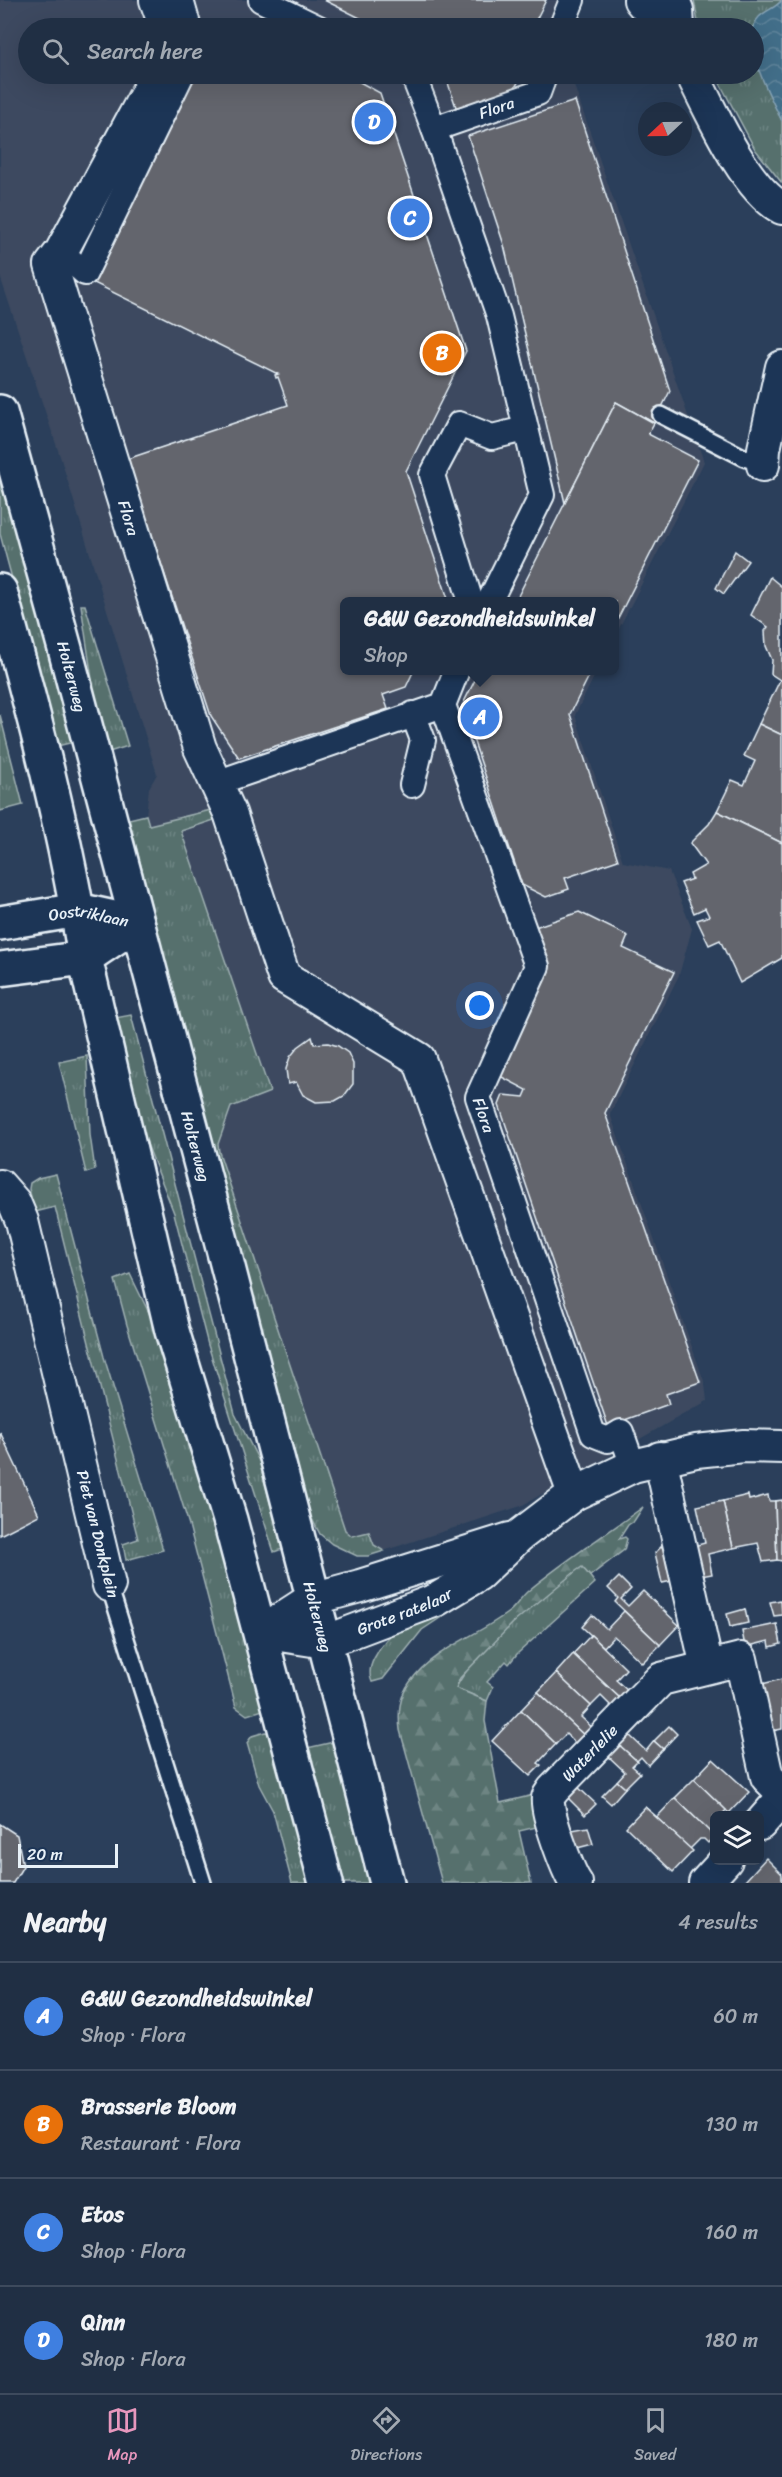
<!DOCTYPE html>
<meta charset="utf-8">
<style>
:root{--surface:#202f44;--page:#28374b;--text:#f1f3f6;--muted:#a2a9b2;--line:#3d4a5d;--accent:#e797bd}
body{margin:0;font-family:Sriracha,sans-serif;background:var(--page);color:var(--text)}
.controls{position:absolute;right:18px;bottom:18px;display:grid;overflow:hidden;border-radius:9px;box-shadow:0 6px 24px #0002}
.controls button{width:54px;height:54px;display:grid;place-items:center;padding:0;border:0;border-bottom:2px solid var(--line);background:var(--surface);color:var(--text);font:30px sans-serif}
.compass{position:absolute;left:638px;top:102px;width:54px;height:54px;border-radius:50%;background:var(--surface);box-shadow:0 6px 24px #0002;rotate:248deg}
.scale{position:absolute;left:18px;bottom:15px;width:100px;box-sizing:border-box;padding-left:6px;border:3px solid #e8f1f8;border-top:0;font-size:16px;line-height:21px;white-space:nowrap;color:#e8f1f8;-webkit-text-stroke:4px #1d3557;paint-order:stroke}
.you{position:absolute;left:480px;top:1006px;width:21px;height:21px;margin:-15px;border:4px solid #fff;border-radius:50%;background:#1a73e8;box-shadow:0 0 0 9px #1a73e833}
.badge{display:grid;place-items:center;width:39px;height:39px;border-radius:50%;background:var(--accent);color:#fff;font-size:20px;font-weight:700}
.pin{position:absolute;translate:-50% -50%;border:3px solid #fff;box-shadow:0 2px 6px #0006}
.popup{position:absolute;left:340px;top:597px;width:279px;height:78px;box-sizing:border-box;display:grid;place-content:center;border-radius:9px;background:var(--surface);filter:drop-shadow(0 2px 4px #0005);font-size:20px;white-space:nowrap;color:var(--muted)}
.popup b{font-size:22px;color:var(--text)}
.popup::after{content:'';position:absolute;left:50%;top:100%;margin-left:-12px;border:12px solid transparent;border-top-color:var(--surface)}
.list{margin:0;padding:0;list-style:none}
h2{display:flex;justify-content:space-between;align-items:center;height:78px;margin:0;padding:0 24px;font-size:26px}
h2 small{font-size:20px;font-weight:400;color:var(--muted)}
.list li{display:grid;grid-template-columns:39px 1fr auto;gap:18px;align-items:center;box-sizing:border-box;height:108px;padding:0 24px;border-top:2px solid var(--line)}
.list b{display:block;font-size:22px;white-space:nowrap}
.list p{margin:0;font-size:20px;white-space:nowrap;color:var(--muted)}
.list em{font-size:20px;font-style:normal;color:var(--muted)}
.icon{flex:none;width:33px;height:33px;fill:none;stroke:currentColor;stroke-width:2;stroke-linecap:round;stroke-linejoin:round}
.map{position:relative;flex:none;width:782px;height:1883px;overflow:hidden}
.search{position:absolute;background:var(--surface);box-shadow:0 6px 24px #0002;left:18px;right:18px;top:18px;height:66px;display:flex;align-items:center;gap:15px;box-sizing:border-box;padding:0 21px;border-radius:33px;color:var(--muted);font-size:22px}
.sheet{height:510px;background:var(--surface)}
nav{display:flex;justify-content:space-around;align-items:center;box-sizing:border-box;height:84px;border-top:2px solid var(--line);background:var(--surface);font-size:16px;color:var(--muted)}
nav a{display:grid;justify-items:center;gap:3px}
nav .on{color:var(--accent)}
.map>svg:first-child{display:block}
.built{fill:#3c4a60}
.grass{fill:url(#grass-tufts);stroke:#9fb0b2;stroke-width:1.5}
.forest{fill:url(#forest-firs);stroke:#9fb0b2;stroke-width:1.5}
.water{fill:url(#water-waves);stroke:#85a2b5;stroke-width:1.5}
.building{fill:#63656d;stroke:#e8f1f8;stroke-width:1.5}
.lines{fill:none;stroke-linecap:round;stroke-linejoin:round}
.service-casing{stroke:#e8f1f8;stroke-width:20}
.pedestrian-casing{stroke:#e8f1f8;stroke-width:28}
.minor-casing{stroke:#e8f1f8;stroke-width:36}
.tertiary-casing{stroke:#e8f1f8;stroke-width:38}
.primary-casing{stroke:#e8f1f8;stroke-width:38}
.service{stroke:#1d3557;stroke-width:15}
.pedestrian{stroke:#1d3557;stroke-width:24}
.minor{stroke:#1d3557;stroke-width:32}
.tertiary{stroke:#1d3557;stroke-width:33}
.primary{stroke:#1d3557;stroke-width:33}
.labels{text-anchor:middle;dominant-baseline:central;stroke-width:6;stroke-linejoin:round;paint-order:stroke}
.street-label{font-size:16px;fill:#e8f1f8;stroke:#1d3557}
</style>
<div class="map">
<svg width="782" height="1883" viewBox="0 0 782 1883">
<defs>
<pattern id="grass-tufts" width="24" height="20" patternUnits="userSpaceOnUse" patternTransform="scale(1.5)"><rect width="24" height="20" fill="#56706d"/><path d="M3 7l-1-3M5 7V3M7 7l1-3M15 17l-1-3M17 17v-4M19 17l1-3" fill="none" stroke="#6e8583"/></pattern>
<pattern id="forest-firs" width="22" height="20" patternUnits="userSpaceOnUse" patternTransform="scale(1.5)"><rect width="22" height="20" fill="#56706d"/><path d="M5 1l3.5 6h-7zM16 11l3.5 6h-7z" fill="#6e8583"/></pattern>
<pattern id="water-waves" width="16" height="10" patternUnits="userSpaceOnUse" patternTransform="scale(1.5)"><rect width="16" height="10" fill="#436e89"/><path d="M0 5q4-4 8 0t8 0" fill="none" stroke="#5e839a"/></pattern>
</defs>
<rect width="100%" height="100%" fill="#2b3f5b"/>
<filter id="ink" filterUnits="userSpaceOnUse"><feTurbulence type="fractalNoise" baseFrequency=".0167" numOctaves="2"/><feDisplacementMap in="SourceGraphic" scale="12" xChannelSelector="R" yChannelSelector="G"/><feConvolveMatrix kernelMatrix="1 2 1 2 8 2 1 2 1" color-interpolation-filters="sRGB"/></filter>
<g filter="url(#ink)">
<path class="built" d="M0 0H558L562 28H28V74H570L704 462 615 636V602H345V670L597 671 575 715 623 862 669 871 692 929 679 975 610 1114 705 1384 707 1401 521 1506 368 1556H357L332 1544 320 1534 129 819 146 815 149 788 157 774 61 459 0 276Z"/>
<g class="grass">
<path d="M694 0H782C772 13 762 12 752 28H699Z"/>
<path d="M754 57 782 121V183L755 149 715 74H754Z"/>
<path d="M0 474 74 742 57 746 0 534Z"/>
<path d="M81 605H85L128 746 109 752 94 693Z"/>
<path d="M0 715 23 805 0 811Z"/>
<path d="M211 810 214 820 181 831 270 1092 231 1107 218 1144 219 1152 345 1530 352 1536 369 1532 374 1545 384 1551 368 1556H357L332 1544 320 1534 306 1508 129 819 146 815 149 825Z"/>
<path d="M131 1015 235 1414 260 1463 282 1549 274 1552 208 1345 174 1213 135 1113 115 1018Z"/>
<path d="M87 1056 90 1135 95 1170 86 1173 59 1062Z"/>
<path d="M56 1174 104 1357 163 1550 126 1560 123 1544 138 1539 55 1207 35 1212 29 1189 30 1183 38 1178Z"/>
<path d="M130 1274 151 1317 215 1525 263 1710 247 1715 236 1707 189 1525 127 1325 115 1280Z"/>
<path d="M582 1566 595 1583 517 1654 509 1664 506 1661 487 1682 493 1687 487 1701 456 1688C471 1654 550 1589 582 1566Z"/>
<path d="M439 1608 443 1616 422 1630 383 1679 372 1682C368 1673 371 1663 376 1655 389 1628 413 1620 439 1608Z"/>
<path d="M265 1732 269 1733 308 1883H292L273 1811 259 1785 247 1743 252 1736Z"/>
<path d="M334 1742 370 1883H342L307 1748Z"/>
</g>
<path class="forest" d="M643 1507 634 1521 628 1525 619 1539 625 1537 627 1539 624 1550 590 1576 582 1567 576 1571 513 1623 460 1678 456 1688 487 1701 485 1721 500 1803 534 1795 545 1825 519 1831 531 1883H442L400 1730C398 1713 399 1697 410 1682 434 1648 478 1636 510 1611 517 1605 521 1597 528 1591 564 1561 605 1535 643 1507Z"/>
<path class="water" d="M782 0V121C770 96 738 39 759 17 766 10 776 8 782 0Z"/>
<g class="building">
<path d="M324 0H546L532 28H380Z"/>
<path d="M192 74H345L380 93 466 351 406 471 449 602H345V670H414L406 687 383 695 388 709 239 758 211 716 127 459 288 405 278 377 276 378 275 375 278 374 88 280Z"/>
<path d="M445 74H523L513 91 457 110Z"/>
<path d="M575 101 670 391 654 423 616 402 565 503 504 245 468 136Z"/>
<path d="M616 402 654 423 648 434 698 460 615 624V602H515Z"/>
<path d="M735 551 748 561 724 594 716 588Z"/>
<path d="M770 577 782 587V735L759 724 780 680 771 674 772 660 766 646 765 631 768 627 751 615Z"/>
<path d="M480 670H592L570 714 618 860 565 878 569 889 546 897 522 885 462 706Z"/>
<path d="M759 724 782 735V843L717 811 732 780 744 785 755 761 744 756Z"/>
<path d="M717 811 782 843V958L740 983 720 940 709 945 697 920 709 916 705 908 694 913 681 883 692 879 690 874 706 865 690 843 709 824Z"/>
<path d="M579 912 628 936 623 948 674 972 605 1113 700 1382 666 1394 669 1404 608 1426 499 1105 503 1095 524 1097 527 1090 494 1073 546 967 532 928Z"/>
<path d="M312 1037 314 1044 328 1043 338 1046 348 1053 353 1064V1084L344 1096 335 1101 316 1102 303 1095 296 1082 288 1084 286 1069 290 1057 298 1047Z"/>
<path d="M0 1432 39 1515 0 1535Z"/>
<path d="M748 1495 749 1500 768 1495 769 1501H775L777 1560 763 1562 758 1543 733 1548 723 1501Z"/>
<path d="M782 1500V1561L777 1560 775 1501Z"/>
<path d="M723 1501 733 1548 708 1554 712 1574 696 1577 690 1547 705 1543 697 1506Z"/>
<path d="M668 1540 677 1580 662 1583 655 1553Z"/>
<path d="M619 1577 631 1589 621 1599 628 1606 643 1591 679 1625 660 1645 615 1602 618 1598 608 1588Z"/>
<path d="M781 1600 782 1615 774 1616 770 1602Z"/>
<path d="M745 1609 748 1623 730 1627 727 1614Z"/>
<path d="M624 1611 660 1645 642 1663 614 1636 604 1647 582 1627 592 1615 607 1629Z"/>
<path d="M777 1624 781 1644 770 1647 769 1641 745 1647 742 1631Z"/>
<path d="M591 1635 626 1669 616 1680 630 1693 623 1701 573 1654Z"/>
<path d="M573 1654 623 1701 615 1710 601 1696 591 1706 556 1673Z"/>
<path d="M556 1673 591 1706 581 1717 596 1731 588 1739 538 1692Z"/>
<path d="M782 1679V1729L772 1731 762 1684Z"/>
<path d="M538 1692 588 1739 580 1748 566 1734 556 1744 521 1710Z"/>
<path d="M521 1710 556 1744 538 1763 541 1765 530 1776 492 1741Z"/>
<path d="M669 1726 677 1734 663 1749 654 1741Z"/>
<path d="M628 1734 646 1751 654 1741 663 1749 648 1765 641 1757 637 1761 618 1744Z"/>
<path d="M618 1744 637 1761 632 1766 640 1773 625 1788 617 1781 625 1772 607 1755Z"/>
<path d="M713 1759 749 1792 729 1813 694 1779Z"/>
<path d="M694 1779 726 1810 721 1816H714V1836L675 1798Z"/>
<path d="M617 1781 625 1788 611 1804 602 1796Z"/>
<path d="M578 1787 596 1804 585 1815 568 1798Z"/>
<path d="M675 1798 714 1836 708 1843 704 1839H700L690 1849 645 1807 657 1817Z"/>
<path d="M645 1807 693 1851 673 1872 626 1827Z"/>
<path d="M0 1824 17 1835 23 1866 13 1883H0Z"/>
<path d="M588 1827 593 1844 577 1848 572 1830Z"/>
<path d="M766 1858 782 1874V1883H747L745 1881Z"/>
</g>
<g class="lines">
<defs>
<g id="service">
<path d="M661 415 745 458 763 465"/>
<path d="M109 1585 203 1883"/>
</g>
<g id="pedestrian">
<path d="M181 0 189 28"/>
<path d="M261 0 319 28"/>
<path d="M561 28 572 0"/>
<path d="M410 74 413 75 434 129 499 316 542 495 489 602"/>
<path id="s1" d="M434 129 538 93 545 74"/>
<path d="M61 252 85 273 182 74"/>
<path d="M471 602 432 475 459 424 492 437 525 429"/>
<path id="s2" d="M443 705 537 966 478 1097 593 1434 608 1440 621 1432 633 1466"/>
<path d="M216 783 443 705 457 670"/>
<path d="M412 785 423 740 413 714"/>
</g>
<g id="minor">
<path d="M156 0 166 28"/>
<path d="M640 0 664 28"/>
<path d="M673 0 677 10 678 28"/>
<path id="s3" d="M157 74 61 252 51 265 200 748 230 813 284 977 419 1059 574 1494"/>
<path d="M692 74C711 111 745 189 782 208"/>
<path d="M763 465 764 449 782 367"/>
<path d="M0 1186 14 1202 22 1221 109 1585"/>
<path d="M660 1458 707 1667"/>
<path id="s4" d="M261 1632 325 1642 436 1600 479 1574 519 1536 574 1494 633 1466 696 1451 744 1446 782 1447"/>
<path d="M261 1632 312 1599 360 1586 510 1539"/>
<path d="M760 1824 782 1799"/>
<path id="s5" d="M576 1883C568 1873 545 1810 548 1798 549 1795 551 1793 553 1790L661 1679 741 1659 767 1777 782 1792"/>
<path d="M705 1883 726 1860"/>
</g>
<g id="tertiary">
<path id="s6" d="M0 923 78 910 137 923"/>
<path d="M0 969 85 958 137 923"/>
</g>
<g id="primary">
<path id="s7" d="M0 412 65 649 223 1248 387 1883"/>
<path d="M0 591C33 712 66 833 85 958L172 1331 230 1520 326 1883"/>
</g>
</defs>
<use href="#service" class="service-casing"/>
<use href="#pedestrian" class="pedestrian-casing"/>
<use href="#minor" class="minor-casing"/>
<use href="#tertiary" class="tertiary-casing"/>
<use href="#primary" class="primary-casing"/>
<use href="#service" class="service"/>
<use href="#pedestrian" class="pedestrian"/>
<use href="#minor" class="minor"/>
<use href="#tertiary" class="tertiary"/>
<use href="#primary" class="primary"/>
</g>
</g>
<g class="labels">
<g class="street-label">
<text stroke="none"><textPath href="#s1" startOffset="66">Flora</textPath></text>
<text stroke="none"><textPath href="#s3" startOffset="483">Flora</textPath></text>
<text stroke="none"><textPath href="#s7" startOffset="274">Holterweg</textPath></text>
<text stroke="none"><textPath href="#s6" startOffset="90">Oostriklaan</textPath></text>
<text stroke="none"><textPath href="#s2" startOffset="440">Flora</textPath></text>
<text stroke="none"><textPath href="#s7" startOffset="760">Holterweg</textPath></text>
<text transform="translate(98 1534) rotate(76)">Piet van Donkplein</text>
<text stroke="none"><textPath href="#s4" startOffset="150">Grote ratelaar</textPath></text>
<text stroke="none"><textPath href="#s7" startOffset="1246">Holterweg</textPath></text>
<text stroke="none"><textPath href="#s5" startOffset="152">Waterlelie</textPath></text>
</g>
</g>
</svg>
<div class="controls">
<button><svg class="icon" aria-label="layers" viewBox="0 0 24 24"><path d="M12 4l9 5-9 5-9-5zM3 14l9 5 9-5"/></svg></button>
</div>
<svg class="compass" viewBox="-18 -18 36 36"><path d="M0-13l5 13h-10z" fill="#e53935"/><path d="M0 13l5-13h-10z" fill="#a2a9b2"/></svg>
<div class="scale">20 m</div>
<div class="you"></div>
<div class="pin badge" style="left:480px;top:717px;background:#3f7fe0">A</div>
<div class="popup"><b>G&amp;W Gezondheidswinkel</b>Shop</div>
<div class="pin badge" style="left:442px;top:353px;background:#e8710a">B</div>
<div class="pin badge" style="left:410px;top:218px;background:#3f7fe0">C</div>
<div class="pin badge" style="left:374px;top:122px;background:#3f7fe0">D</div>
<div class="search"><svg class="icon" aria-label="search" viewBox="0 0 24 24"><circle cx="10" cy="10" r="6"/><path d="M15 15l6 6"/></svg>Search here</div>
</div>
<section class="sheet">
<h2>Nearby<small>4 results</small></h2>
<ul class="list">
<li><span class="badge" style="background:#3f7fe0">A</span><div><b>G&amp;W Gezondheidswinkel</b><p>Shop · Flora</p></div><em>60 m</em></li>
<li><span class="badge" style="background:#e8710a">B</span><div><b>Brasserie Bloom</b><p>Restaurant · Flora</p></div><em>130 m</em></li>
<li><span class="badge" style="background:#3f7fe0">C</span><div><b>Etos</b><p>Shop · Flora</p></div><em>160 m</em></li>
<li><span class="badge" style="background:#3f7fe0">D</span><div><b>Qinn</b><p>Shop · Flora</p></div><em>180 m</em></li>
</ul>
</section>
<nav>
<a class="on"><svg class="icon" aria-label="map" viewBox="0 0 24 24"><path d="M3 6l6-2 6 2 6-2v14l-6 2-6-2-6 2zM9 4v14M15 6v14"/></svg>Map</a>
<a><svg class="icon" aria-label="directions" viewBox="0 0 24 24"><path d="M12 3l9 9-9 9-9-9zM9 14v-3h6M13 9l2 2-2 2"/></svg>Directions</a>
<a><svg class="icon" aria-label="saved" viewBox="0 0 24 24"><path d="M7 4h10v16l-5-4-5 4z"/></svg>Saved</a>
</nav>
